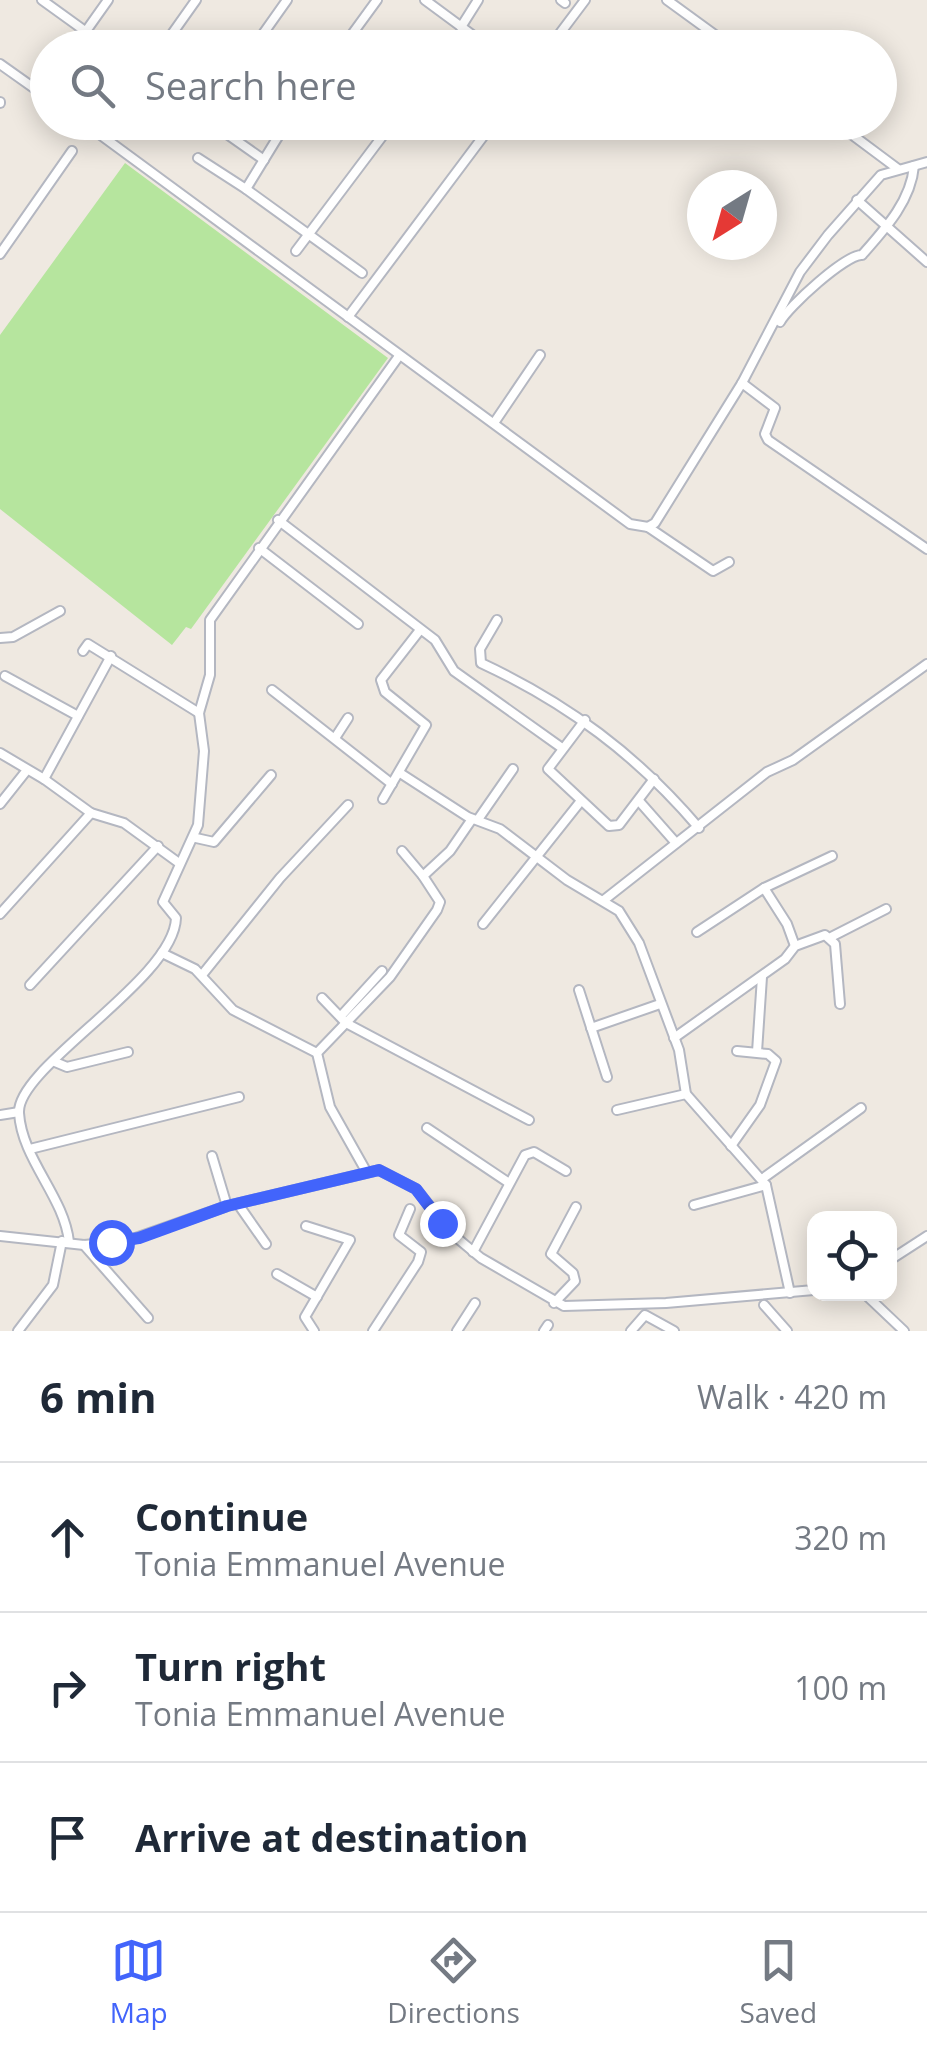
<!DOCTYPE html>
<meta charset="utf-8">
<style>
:root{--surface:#fff;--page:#f2f2f3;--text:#1f2937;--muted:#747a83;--line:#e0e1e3;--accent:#4264fb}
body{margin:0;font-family:"Open Sans",sans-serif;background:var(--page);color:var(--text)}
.controls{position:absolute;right:30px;bottom:30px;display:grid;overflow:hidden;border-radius:20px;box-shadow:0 5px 25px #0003}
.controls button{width:90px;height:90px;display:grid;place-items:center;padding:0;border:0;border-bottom:2px solid var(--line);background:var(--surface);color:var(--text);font:50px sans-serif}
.compass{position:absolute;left:687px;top:170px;width:90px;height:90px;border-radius:50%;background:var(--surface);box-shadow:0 5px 25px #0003;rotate:217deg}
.stop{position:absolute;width:30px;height:30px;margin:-22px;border:8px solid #4264fb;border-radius:50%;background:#fff}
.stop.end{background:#4264fb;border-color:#fff;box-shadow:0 2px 10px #0008}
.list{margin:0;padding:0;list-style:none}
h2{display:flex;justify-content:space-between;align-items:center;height:130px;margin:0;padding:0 40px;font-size:42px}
h2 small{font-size:32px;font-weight:400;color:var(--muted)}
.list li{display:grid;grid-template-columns:65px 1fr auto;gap:30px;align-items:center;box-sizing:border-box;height:150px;padding:0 40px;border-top:2px solid var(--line)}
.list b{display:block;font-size:38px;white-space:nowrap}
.list p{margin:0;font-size:32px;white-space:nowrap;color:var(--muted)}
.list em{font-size:32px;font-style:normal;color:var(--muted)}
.icon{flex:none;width:55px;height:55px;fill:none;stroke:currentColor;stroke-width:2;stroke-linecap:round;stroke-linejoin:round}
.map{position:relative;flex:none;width:927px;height:1331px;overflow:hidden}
.search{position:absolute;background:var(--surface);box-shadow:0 5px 25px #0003;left:30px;right:30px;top:30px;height:110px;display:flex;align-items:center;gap:25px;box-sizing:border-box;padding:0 35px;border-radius:55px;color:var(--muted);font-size:38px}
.sheet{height:580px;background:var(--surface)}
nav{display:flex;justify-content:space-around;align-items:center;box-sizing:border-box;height:140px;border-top:2px solid var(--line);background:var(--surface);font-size:28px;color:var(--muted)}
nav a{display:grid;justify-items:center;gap:5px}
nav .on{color:var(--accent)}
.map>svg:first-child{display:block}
.green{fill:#b6e59e}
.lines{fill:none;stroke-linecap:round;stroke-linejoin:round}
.minor-casing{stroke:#b4b7c1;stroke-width:12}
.minor{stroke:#fff;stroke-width:8}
.route{stroke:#4264fb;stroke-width:12}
</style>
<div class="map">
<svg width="927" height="1331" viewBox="0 0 927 1331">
<rect width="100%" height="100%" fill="#efe9e1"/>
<path class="green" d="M125 163 388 358 191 629 186 627 172 645 0 509V335Z"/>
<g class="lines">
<defs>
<g id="minor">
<path d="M42 0 85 31"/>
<path d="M425 0 490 48"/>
<path d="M561 0 565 3"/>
<path d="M667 0 733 48"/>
<path d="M461 27 478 0"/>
<path d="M74 48 108 0"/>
<path d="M162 48 196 0"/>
<path d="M253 48 287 0"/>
<path d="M342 48 377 0"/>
<path d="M549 48 585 0"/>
<path d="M0 64 48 98"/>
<path d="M0 103V102"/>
<path d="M83 122 630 524 648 527 713 571 729 562"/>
<path d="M210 122 264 160"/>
<path d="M461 122 466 126"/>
<path d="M835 122 898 169"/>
<path d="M198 158 246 189 287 122"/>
<path d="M246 189 362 273"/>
<path d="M857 200 927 262"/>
<path d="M296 251 393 122"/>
<path d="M0 254 72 151"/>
<path d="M348 317 494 122"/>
<path d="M780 322C788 307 846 254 862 255 885 229 911 201 914 166"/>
<path d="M742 383 775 408 765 434 768 440 927 549"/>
<path d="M494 423 540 355"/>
<path d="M278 520 435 640 454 671 562 748"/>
<path d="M648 527 655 523 742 383 800 272 828 235 881 175 927 162"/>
<path d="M259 548 358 624"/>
<path d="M497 620 480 649 481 663C567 703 637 755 699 828"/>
<path d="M0 638 13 637 60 611"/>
<path d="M83 651 88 644 199 713"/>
<path d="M5 676 78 716"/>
<path d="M272 690 392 784"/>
<path d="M585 720 548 769 609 826 619 825 654 779"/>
<path d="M335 738 348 718"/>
<path d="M0 753 44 779 111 656"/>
<path d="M400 773 468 817 500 829 567 880 619 911 639 943 679 1050 686 1094 766 1185 790 1293"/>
<path d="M383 799 426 725 385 692 381 680 420 630"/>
<path d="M639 801 676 843"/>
<path d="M0 804 27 770"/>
<path d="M91 813 124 823 179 863"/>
<path d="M479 818 513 769"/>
<path d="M196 838 214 842 271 775"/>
<path d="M402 851 423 876"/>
<path d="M764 888 787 924 795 946"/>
<path d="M604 900 767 772 793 760 927 664"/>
<path d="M0 914 91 813 44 779"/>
<path d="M483 924 580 802"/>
<path d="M697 932 764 888 832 856"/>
<path d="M831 937 886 909"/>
<path d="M162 953 195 969 233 1010 317 1053"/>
<path d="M202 975 280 878 348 805"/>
<path d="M30 985 158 846"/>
<path d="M579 990 607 1077"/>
<path d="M322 998 346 1023 529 1120"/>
<path d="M341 1016 382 971"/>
<path d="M591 1028 660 1004"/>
<path d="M674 1038 785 959 795 946 825 935 835 944 840 1004"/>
<path d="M757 1052 762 977"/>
<path d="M55 1062 67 1067 128 1052"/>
<path d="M617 1110 686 1094"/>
<path d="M0 1115 19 1112"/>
<path d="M427 1128 509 1183"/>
<path d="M731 1146 760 1105 776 1061 768 1054 737 1051"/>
<path d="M30 1149 239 1097"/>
<path d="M212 1156 227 1206"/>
<path d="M366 1171 330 1107 317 1053 390 977 437 910 440 902 423 876 450 851 472 819"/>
<path d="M762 1179 861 1108"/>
<path d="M238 1204 266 1244"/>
<path d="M694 1205 766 1185"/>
<path d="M306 1226 350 1240 305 1317 314 1331"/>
<path d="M0 1236 84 1245 127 1241 227 1206 379 1170 416 1189 451 1233 481 1258 564 1306 666 1303 814 1290"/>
<path d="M69 1242C64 1196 22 1160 19 1113 16 1067 174 980 176 918L163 902 198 825 204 751 199 713 210 675V620L399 356"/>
<path d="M84 1245 148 1318"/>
<path d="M473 1252 525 1155 534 1152 566 1171"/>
<path d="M890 1260 927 1236"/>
<path d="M277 1274 317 1297"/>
<path d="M865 1294 904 1331"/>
<path d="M554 1303 575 1281 573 1273 551 1254 576 1207"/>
<path d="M764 1305 787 1331"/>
<path d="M18 1331 53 1285 62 1241"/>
<path d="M373 1331 418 1262 421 1252 399 1235 410 1209"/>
<path d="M457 1331 475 1303"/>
<path d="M544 1331 548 1325"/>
<path d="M631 1331 645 1315 674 1331"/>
</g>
</defs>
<use href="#minor" class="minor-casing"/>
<use href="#minor" class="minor"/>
</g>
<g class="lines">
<path class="route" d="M111 1242 139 1238 227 1206 379 1170 416 1189 442 1223"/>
</g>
</svg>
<div class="controls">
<button><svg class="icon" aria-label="locate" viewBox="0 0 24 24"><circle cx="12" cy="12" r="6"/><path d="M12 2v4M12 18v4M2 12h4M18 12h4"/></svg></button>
</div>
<svg class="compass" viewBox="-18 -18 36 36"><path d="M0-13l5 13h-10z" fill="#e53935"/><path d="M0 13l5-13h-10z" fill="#747a83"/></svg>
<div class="stop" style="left:111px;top:1242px"></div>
<div class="stop end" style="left:442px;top:1223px"></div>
<div class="search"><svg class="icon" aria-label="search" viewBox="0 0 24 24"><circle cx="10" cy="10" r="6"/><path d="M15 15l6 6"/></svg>Search here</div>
</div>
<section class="sheet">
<h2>6 min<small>Walk · 420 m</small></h2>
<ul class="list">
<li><svg class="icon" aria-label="ahead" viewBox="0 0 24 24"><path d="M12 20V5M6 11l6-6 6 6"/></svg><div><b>Continue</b><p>Tonia Emmanuel Avenue</p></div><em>320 m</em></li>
<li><svg class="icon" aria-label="right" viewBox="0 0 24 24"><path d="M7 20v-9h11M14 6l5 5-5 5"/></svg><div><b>Turn right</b><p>Tonia Emmanuel Avenue</p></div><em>100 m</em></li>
<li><svg class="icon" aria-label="arrive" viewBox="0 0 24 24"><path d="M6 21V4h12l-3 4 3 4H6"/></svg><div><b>Arrive at destination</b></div></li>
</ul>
</section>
<nav>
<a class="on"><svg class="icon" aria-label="map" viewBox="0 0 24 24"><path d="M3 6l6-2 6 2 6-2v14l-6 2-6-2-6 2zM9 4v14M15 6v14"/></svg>Map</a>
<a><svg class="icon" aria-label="directions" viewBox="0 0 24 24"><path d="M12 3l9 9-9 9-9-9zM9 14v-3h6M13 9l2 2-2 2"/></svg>Directions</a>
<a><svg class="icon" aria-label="saved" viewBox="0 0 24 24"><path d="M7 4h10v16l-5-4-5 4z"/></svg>Saved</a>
</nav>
